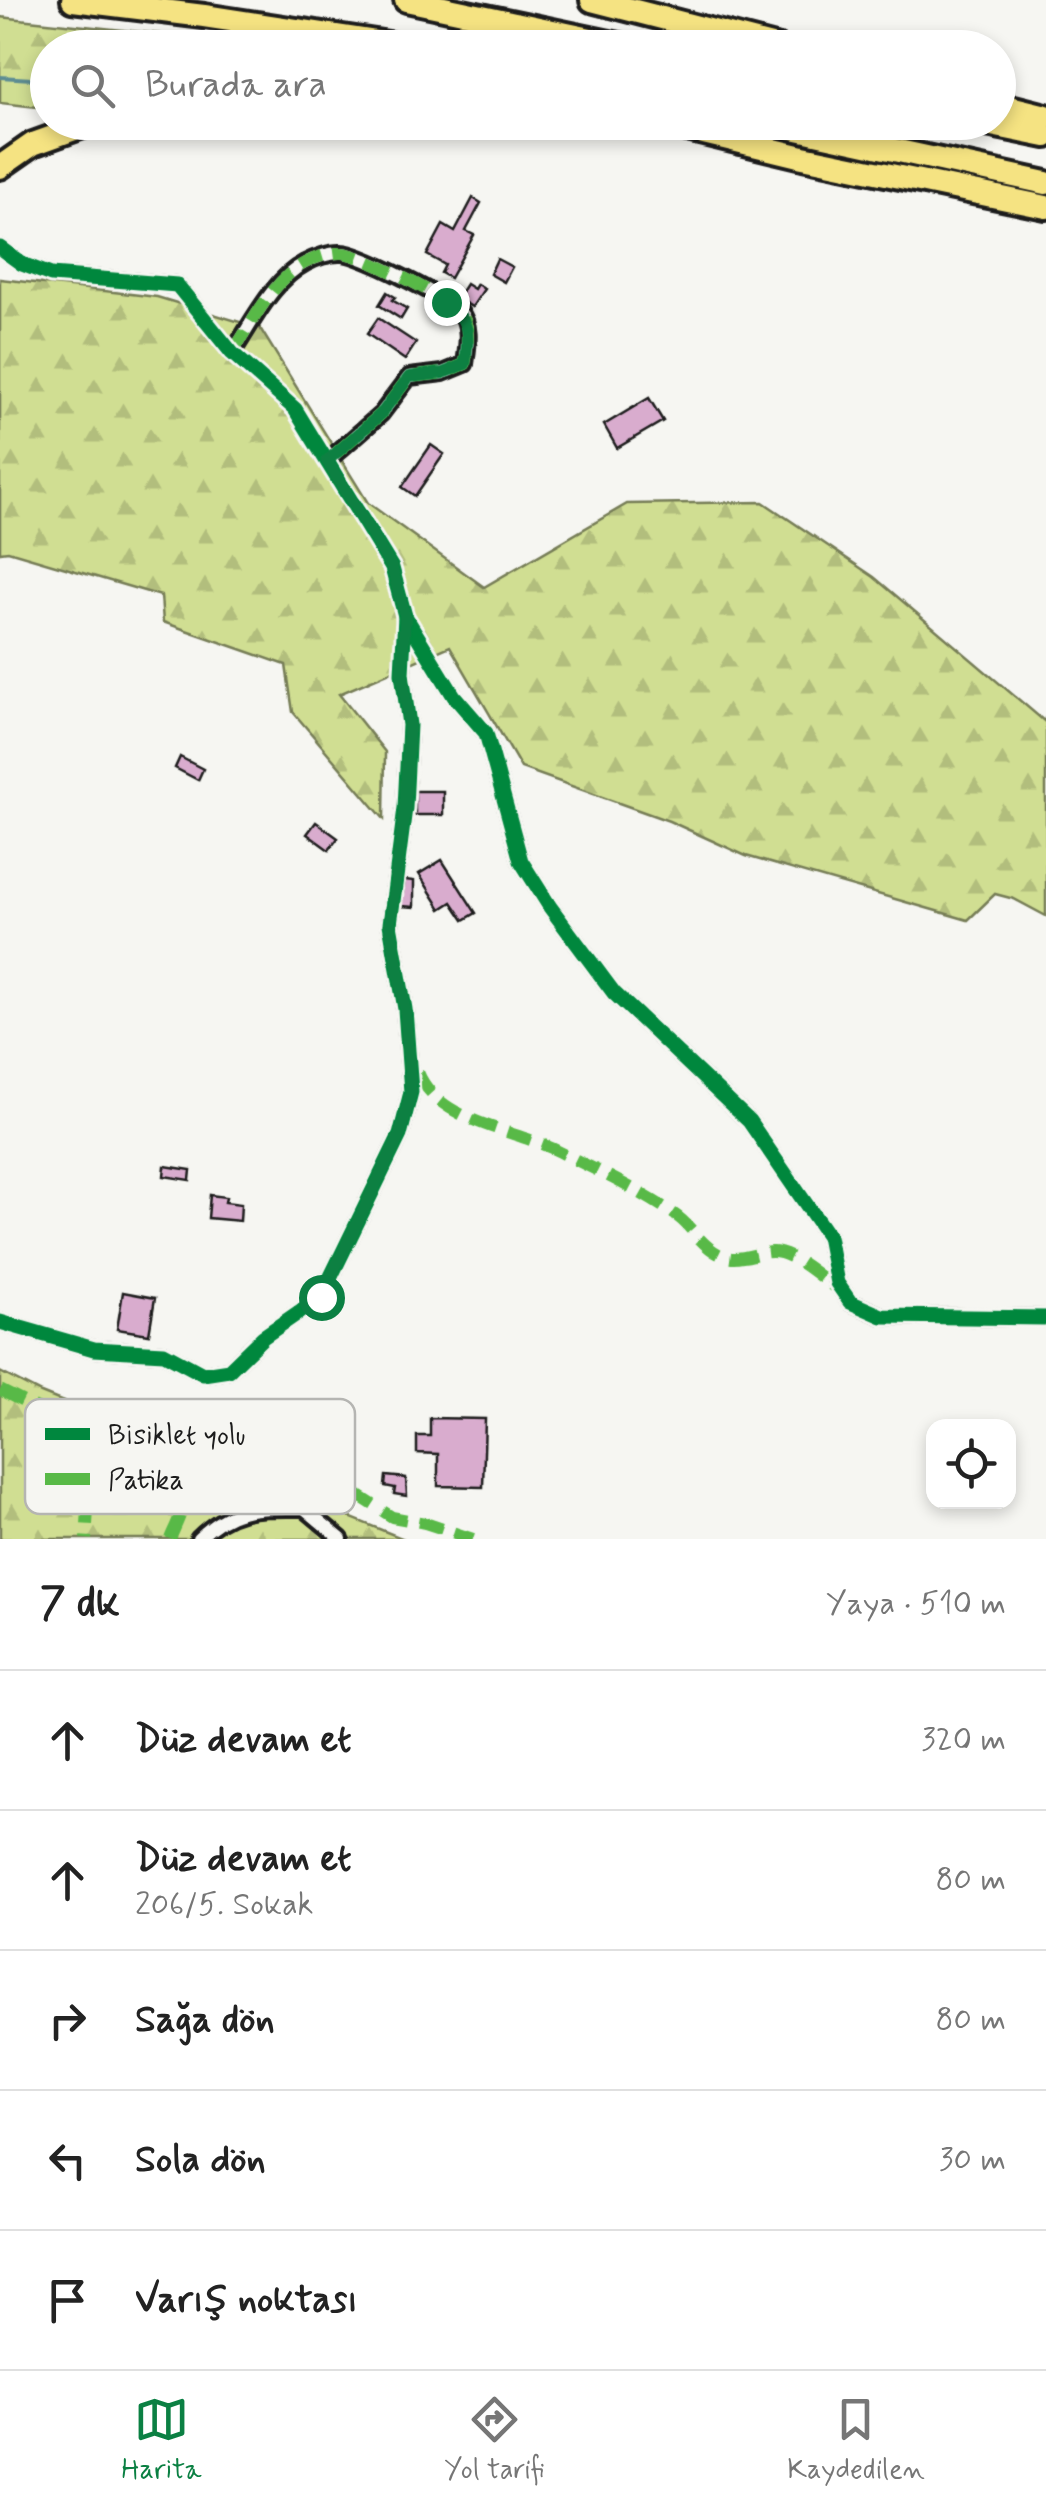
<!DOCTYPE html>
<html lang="tr">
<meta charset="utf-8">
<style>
:root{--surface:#fff;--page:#f2f2f2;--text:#222;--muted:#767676;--line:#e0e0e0;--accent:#0b8043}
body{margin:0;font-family:Mynerve,sans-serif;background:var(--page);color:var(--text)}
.controls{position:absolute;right:30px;bottom:30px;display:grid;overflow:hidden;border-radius:20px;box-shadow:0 5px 15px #0003}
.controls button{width:90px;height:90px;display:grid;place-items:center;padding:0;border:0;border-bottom:2px solid var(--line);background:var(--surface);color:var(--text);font:50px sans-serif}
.stop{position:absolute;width:30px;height:30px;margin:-22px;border:8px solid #0b8043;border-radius:50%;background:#fff}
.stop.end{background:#0b8043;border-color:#fff;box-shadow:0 2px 10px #0008}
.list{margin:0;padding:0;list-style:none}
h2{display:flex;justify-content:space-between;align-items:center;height:130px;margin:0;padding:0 40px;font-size:42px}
h2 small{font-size:32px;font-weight:400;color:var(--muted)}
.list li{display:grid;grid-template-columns:65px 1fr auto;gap:30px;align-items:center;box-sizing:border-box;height:140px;padding:0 40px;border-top:2px solid var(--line)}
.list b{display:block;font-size:38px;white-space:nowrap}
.list p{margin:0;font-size:32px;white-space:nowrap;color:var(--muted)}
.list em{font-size:32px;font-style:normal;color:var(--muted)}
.icon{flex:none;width:55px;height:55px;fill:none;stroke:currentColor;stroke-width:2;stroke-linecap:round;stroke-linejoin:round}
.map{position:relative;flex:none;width:1046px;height:1539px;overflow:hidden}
.search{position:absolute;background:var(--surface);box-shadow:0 5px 15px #0003;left:30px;right:30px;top:30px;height:110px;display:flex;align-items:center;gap:25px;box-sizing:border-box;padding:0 35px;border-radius:55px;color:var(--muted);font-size:38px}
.sheet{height:830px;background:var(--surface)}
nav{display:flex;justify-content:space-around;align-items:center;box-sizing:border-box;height:140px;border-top:2px solid var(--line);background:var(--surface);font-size:28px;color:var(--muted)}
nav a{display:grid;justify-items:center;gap:5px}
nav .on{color:var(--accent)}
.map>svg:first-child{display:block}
.forest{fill:url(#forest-firs);stroke:#767d57;stroke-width:2.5}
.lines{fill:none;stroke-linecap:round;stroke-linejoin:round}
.stream{stroke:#5d8d93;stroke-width:4}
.building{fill:#d9acce;stroke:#1c1c1c;stroke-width:2.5}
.minor-casing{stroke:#1c1c1c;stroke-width:20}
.motorway-casing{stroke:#1c1c1c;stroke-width:30}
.minor{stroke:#f6f6f2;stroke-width:12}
.motorway{stroke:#f5e382;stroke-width:22}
.quiet{stroke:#58b947;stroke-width:12;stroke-dasharray:25 12;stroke-linecap:butt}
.cycleway-casing{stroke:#f6f6f2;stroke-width:21}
.cycleway{stroke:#00873e;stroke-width:15}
.route{stroke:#0b8043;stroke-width:12}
.key{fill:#f6f6f2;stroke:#b5b5b2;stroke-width:2.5}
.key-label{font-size:28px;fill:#1c1c1c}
</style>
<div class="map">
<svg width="1046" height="1539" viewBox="0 0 1046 1539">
<defs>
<pattern id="forest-firs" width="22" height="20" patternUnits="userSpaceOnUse" patternTransform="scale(2.5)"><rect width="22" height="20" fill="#d0de92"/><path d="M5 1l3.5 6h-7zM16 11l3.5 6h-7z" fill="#b2be7d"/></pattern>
</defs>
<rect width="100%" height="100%" fill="#f6f6f2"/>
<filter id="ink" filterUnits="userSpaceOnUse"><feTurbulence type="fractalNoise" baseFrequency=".01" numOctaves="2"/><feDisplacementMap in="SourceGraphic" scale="20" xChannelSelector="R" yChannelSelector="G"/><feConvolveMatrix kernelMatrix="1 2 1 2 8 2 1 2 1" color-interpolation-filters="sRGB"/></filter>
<g filter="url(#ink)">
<g class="forest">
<path d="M0 17 245 43 273 47 48 48 47 108 0 103Z"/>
<path d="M0 279 157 297 260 328 368 503 484 587 627 504 763 502 874 577 1044 721 1046 717V916L1014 899 995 894 968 920 746 856 669 821 521 768 450 646 339 694 385 752 384 819 293 712 286 665 163 622 161 596 8 551 0 552Z"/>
<path d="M0 1372 41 1393 404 1539H0Z"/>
</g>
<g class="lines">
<path class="stream" d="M0 77 48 80"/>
</g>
<g class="building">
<path d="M473 198 481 203 466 231 474 235 450 278 441 273 445 265 427 255 443 225 455 232Z"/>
<path d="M497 259 512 267 504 282 490 274Z"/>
<path d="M466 284 474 289 477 284 484 289 472 307 457 298Z"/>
<path d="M387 292 395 297 392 300 407 309 401 319 379 305Z"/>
<path d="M378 318 416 343 405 360 367 334Z"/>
<path d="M649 398 663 421 617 448 604 425Z"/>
<path d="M431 445 444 454 415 496 402 487Z"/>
<path d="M180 757 203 769 198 780 175 768Z"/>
<rect x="415" y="791" width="28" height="24"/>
<path d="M316 822 338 838 329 850 307 834Z"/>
<path d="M442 860 476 913 464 920 452 902 441 909 419 874Z"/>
<path d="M405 880 414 881V907L401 906Z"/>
<path d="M165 1166 191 1170 190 1180 164 1176Z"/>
<path d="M210 1195 226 1197 225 1202 241 1204 240 1221 208 1218Z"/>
<path d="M123 1292 155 1298 149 1334 117 1329Z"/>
<path d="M430 1418 485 1419 483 1487 438 1486V1454L417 1453V1436H430Z"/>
<path d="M386 1476 406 1478 407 1496 394 1494 395 1488 385 1486Z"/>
</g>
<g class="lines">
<defs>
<g id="minor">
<path d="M0 248 22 264 51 275 177 285 232 353 295 409 392 568 405 616 454 696 486 733 521 861 550 907 614 993 749 1121 828 1236 837 1283 850 1302 882 1316 1046 1318"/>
<path d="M232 353C252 324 272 280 305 263 314 258 331 252 342 253 361 254 446 297 460 312 472 326 467 348 465 364L443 373 409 377 381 414 327 461"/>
<path d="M0 1322 94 1349 164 1353 203 1374 229 1370 263 1337 321 1297 400 1135 411 1092 405 1009 390 924 405 808 409 725 402 673 405 619"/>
<path d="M198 1539C232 1505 259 1508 304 1508L341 1539"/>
</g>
<g id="motorway">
<path d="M73 0 204 16 415 48"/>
<path d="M406 0 633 48"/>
<path d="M592 0 779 48"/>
<path d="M998 104 1046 116"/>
<path d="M658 122 803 157 1046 207"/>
<path d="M765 122 1046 183"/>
<path d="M977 122 1046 136"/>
<path d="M0 167 33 144 94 122"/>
</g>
</defs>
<use href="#minor" class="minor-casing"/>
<use href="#motorway" class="motorway-casing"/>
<use href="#minor" class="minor"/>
<use href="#motorway" class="motorway"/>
<g class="quiet">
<path d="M232 353C252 324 272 280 305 263 314 258 331 252 342 253 361 254 446 297 460 312 472 326 467 348 465 364L443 373 409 377 381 414 327 461"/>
<path d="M418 1072C438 1123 515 1129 560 1152 598 1171 639 1190 674 1214 693 1226 703 1251 727 1257 741 1261 758 1252 772 1252 794 1252 820 1278 838 1290"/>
<path d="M0 1390 43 1412 70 1447 82 1479 88 1510 86 1539"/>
<path d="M170 1539C175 1527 182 1514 184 1501 191 1467 189 1437 215 1413H231L392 1517 425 1523 473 1539"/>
</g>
<defs>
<g id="cycleway">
<path d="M0 248 22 264 51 275 177 285 232 353 295 409 392 568 405 616 454 696 486 733 521 861 550 907 614 993 749 1121 828 1236 837 1283 850 1302 882 1316 1046 1318"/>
<path d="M0 1322 94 1349 164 1353 203 1374 229 1370 263 1337 321 1297 400 1135 411 1092 405 1009 390 924 405 808 409 725 402 673 405 616"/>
</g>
</defs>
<use href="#cycleway" class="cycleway-casing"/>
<use href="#cycleway" class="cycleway"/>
</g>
</g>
<g class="lines" filter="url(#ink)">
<path class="route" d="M321 1297 400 1135 411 1092 405 1009 390 924 405 808 409 725 402 672 405 616 392 568 327 461 381 414 409 377 443 373 465 364C469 335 471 321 446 302"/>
</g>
<rect x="25" y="1399" width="330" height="115" rx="15" class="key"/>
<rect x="45" y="1428" width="45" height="12" fill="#00873e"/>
<rect x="45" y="1473" width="45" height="12" fill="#58b947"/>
<g class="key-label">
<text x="108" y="1444">Bisiklet yolu</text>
<text x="108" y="1489">Patika</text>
</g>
</svg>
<div class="controls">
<button><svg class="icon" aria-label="locate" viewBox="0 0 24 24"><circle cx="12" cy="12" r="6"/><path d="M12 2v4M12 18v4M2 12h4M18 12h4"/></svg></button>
</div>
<div class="stop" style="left:321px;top:1297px"></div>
<div class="stop end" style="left:446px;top:302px"></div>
<div class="search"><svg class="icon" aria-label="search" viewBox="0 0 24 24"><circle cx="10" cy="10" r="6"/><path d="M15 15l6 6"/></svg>Burada ara</div>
</div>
<section class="sheet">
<h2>7 dk<small>Yaya · 510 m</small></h2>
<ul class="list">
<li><svg class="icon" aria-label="ahead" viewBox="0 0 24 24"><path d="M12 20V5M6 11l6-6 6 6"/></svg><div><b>Düz devam et</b></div><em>320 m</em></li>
<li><svg class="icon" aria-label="ahead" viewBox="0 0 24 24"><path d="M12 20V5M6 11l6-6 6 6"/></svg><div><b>Düz devam et</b><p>206/5. Sokak</p></div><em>80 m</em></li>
<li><svg class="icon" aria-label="right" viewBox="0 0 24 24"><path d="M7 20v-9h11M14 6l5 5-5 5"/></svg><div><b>Sağa dön</b></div><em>80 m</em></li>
<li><svg class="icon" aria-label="left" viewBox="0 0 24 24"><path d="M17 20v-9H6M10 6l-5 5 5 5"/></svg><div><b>Sola dön</b></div><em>30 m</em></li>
<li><svg class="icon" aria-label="arrive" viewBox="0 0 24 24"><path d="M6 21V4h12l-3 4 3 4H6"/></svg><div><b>Varış noktası</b></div></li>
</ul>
</section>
<nav>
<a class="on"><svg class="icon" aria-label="map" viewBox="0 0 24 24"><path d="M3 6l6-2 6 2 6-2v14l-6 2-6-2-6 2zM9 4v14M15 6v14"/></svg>Harita</a>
<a><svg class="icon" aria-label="directions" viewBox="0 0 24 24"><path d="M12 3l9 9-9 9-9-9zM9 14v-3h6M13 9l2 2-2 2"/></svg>Yol tarifi</a>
<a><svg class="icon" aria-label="saved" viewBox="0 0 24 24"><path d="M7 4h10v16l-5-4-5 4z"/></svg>Kaydedilen</a>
</nav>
